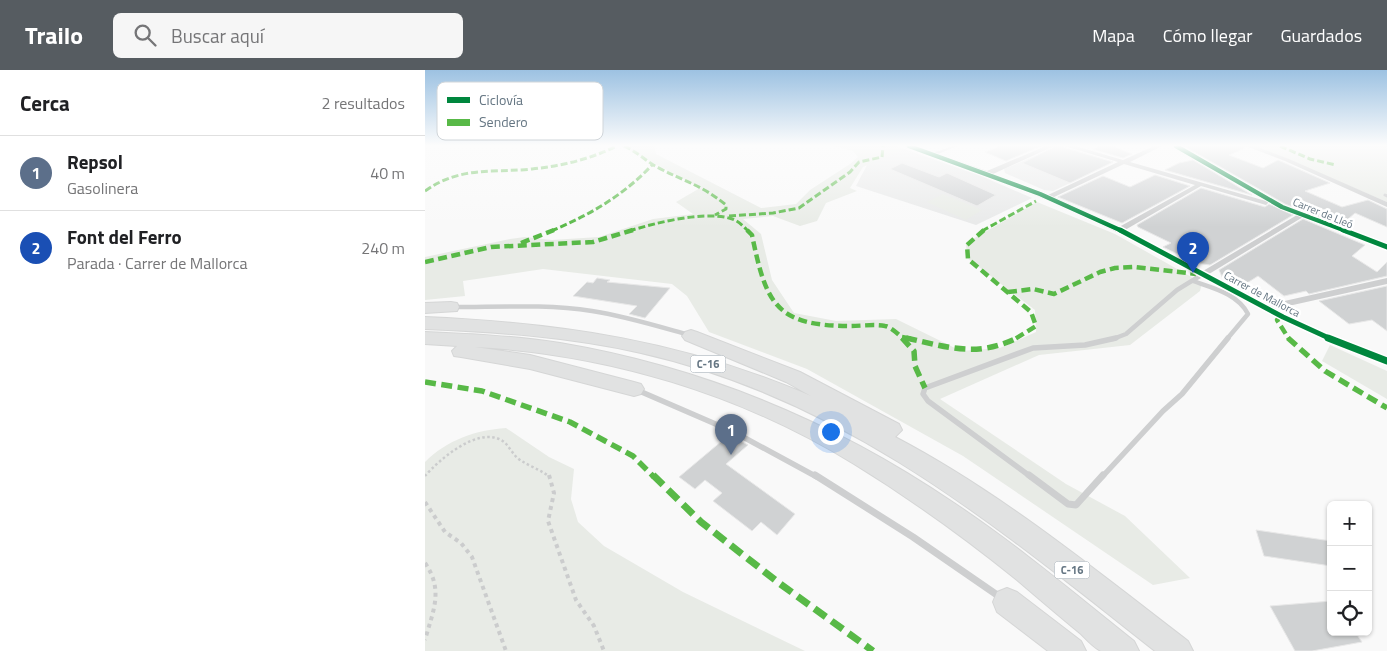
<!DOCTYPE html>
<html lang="es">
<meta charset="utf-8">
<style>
:root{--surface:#fff;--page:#f6f6f6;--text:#202124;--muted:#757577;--line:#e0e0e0;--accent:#565c61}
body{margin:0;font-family:"Titillium Web",sans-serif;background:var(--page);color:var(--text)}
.controls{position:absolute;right:15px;bottom:15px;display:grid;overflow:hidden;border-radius:8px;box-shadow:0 1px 4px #0004}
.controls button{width:45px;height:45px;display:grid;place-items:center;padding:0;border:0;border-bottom:1px solid var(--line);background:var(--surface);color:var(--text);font:25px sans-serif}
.you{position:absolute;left:405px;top:361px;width:18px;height:18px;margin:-12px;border:4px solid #fff;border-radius:50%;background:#1a73e8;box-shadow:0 0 0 8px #1a73e833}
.badge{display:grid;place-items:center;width:32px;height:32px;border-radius:50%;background:var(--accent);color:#fff;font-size:16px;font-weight:700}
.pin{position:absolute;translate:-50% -41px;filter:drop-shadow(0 1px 2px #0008)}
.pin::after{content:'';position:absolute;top:26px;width:18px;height:15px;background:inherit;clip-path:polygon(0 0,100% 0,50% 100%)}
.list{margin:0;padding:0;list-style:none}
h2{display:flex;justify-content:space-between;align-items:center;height:65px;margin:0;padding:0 20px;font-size:21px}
h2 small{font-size:16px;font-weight:400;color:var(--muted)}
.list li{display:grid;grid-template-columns:32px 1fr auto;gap:15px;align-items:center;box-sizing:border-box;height:75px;padding:0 20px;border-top:1px solid var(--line)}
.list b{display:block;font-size:19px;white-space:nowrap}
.list p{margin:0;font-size:16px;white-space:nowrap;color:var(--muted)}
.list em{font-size:16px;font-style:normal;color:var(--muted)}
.icon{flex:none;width:28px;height:28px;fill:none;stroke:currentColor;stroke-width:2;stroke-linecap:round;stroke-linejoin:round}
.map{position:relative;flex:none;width:962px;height:581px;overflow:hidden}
header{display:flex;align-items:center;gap:30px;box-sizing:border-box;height:70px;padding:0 25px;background:var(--accent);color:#fff}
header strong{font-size:24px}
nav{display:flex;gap:28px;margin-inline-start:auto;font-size:18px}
.search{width:350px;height:45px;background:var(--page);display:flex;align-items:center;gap:12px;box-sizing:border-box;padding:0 18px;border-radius:8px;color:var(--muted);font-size:19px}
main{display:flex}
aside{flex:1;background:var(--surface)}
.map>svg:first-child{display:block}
.built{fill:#e8e9e9}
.green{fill:#e8ebe6}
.building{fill:#d0d2d3;stroke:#e8e8e8}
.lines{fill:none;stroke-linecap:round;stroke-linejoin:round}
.motorway-casing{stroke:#d5d6d6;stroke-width:2}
.path-far1{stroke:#cbcccd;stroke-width:2.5;stroke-dasharray:2.5 2.5;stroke-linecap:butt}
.path{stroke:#cbcccd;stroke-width:4;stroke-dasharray:4 4;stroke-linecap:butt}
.service-far3{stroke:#cecfd0;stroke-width:3}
.service-far2{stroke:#cecfd0;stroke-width:4.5}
.service-far1{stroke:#cecfd0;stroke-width:5.5}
.service{stroke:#cecfd0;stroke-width:7}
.minor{fill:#cecfd0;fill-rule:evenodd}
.motorway{fill:#e1e2e2;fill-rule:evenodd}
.quiet-far3{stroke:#58b947;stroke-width:3;stroke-dasharray:7 3;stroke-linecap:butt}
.quiet-far2{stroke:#58b947;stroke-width:4.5;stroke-dasharray:9 4.5;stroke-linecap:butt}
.quiet-far1{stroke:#58b947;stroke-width:5.5;stroke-dasharray:11 5.5;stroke-linecap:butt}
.quiet{stroke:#58b947;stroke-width:7;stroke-dasharray:14 7;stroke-linecap:butt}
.cycleway-far2-casing{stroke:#fff;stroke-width:6}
.cycleway-far1-casing{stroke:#fff;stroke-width:8}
.cycleway-casing{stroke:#fff;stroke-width:10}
.cycleway-far2{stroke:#00873e;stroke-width:4.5}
.cycleway-far1{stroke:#00873e;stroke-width:5}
.cycleway{stroke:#00873e;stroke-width:7}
.labels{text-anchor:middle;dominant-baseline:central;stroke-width:5;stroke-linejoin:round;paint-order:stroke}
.far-street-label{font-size:11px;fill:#657683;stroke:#fff}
.shield{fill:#fff;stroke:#939fa8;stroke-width:1}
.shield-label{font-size:11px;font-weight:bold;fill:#657683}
.key{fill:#fff;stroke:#d1d6da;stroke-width:1}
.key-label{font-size:14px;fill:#657683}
</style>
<header>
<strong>Trailo</strong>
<div class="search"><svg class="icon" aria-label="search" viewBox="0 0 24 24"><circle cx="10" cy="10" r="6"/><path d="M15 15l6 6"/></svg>Buscar aquí</div>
<nav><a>Mapa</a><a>Cómo llegar</a><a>Guardados</a></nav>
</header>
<main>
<aside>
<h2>Cerca<small>2 resultados</small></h2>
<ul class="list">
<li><span class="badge" style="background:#5c6f8a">1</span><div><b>Repsol</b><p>Gasolinera</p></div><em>40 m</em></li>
<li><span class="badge" style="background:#1a4fb4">2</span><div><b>Font del Ferro</b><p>Parada · Carrer de Mallorca</p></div><em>240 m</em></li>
</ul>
</aside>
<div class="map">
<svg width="962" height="581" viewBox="0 0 962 581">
<rect width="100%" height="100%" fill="#f9f9f9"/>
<g class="built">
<path d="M479 79 556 106 607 128 551 155 431 116 443 93Z"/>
<path d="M610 86 634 96 645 113 628 121 619 120 580 103 579 99Z"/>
</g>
<g class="green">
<path d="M197 76H229L231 84 336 138 371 134 385 120 425 94 433 87 428 81 408 76H471L479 79 438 97 425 118 432 121 401 133 392 151 375 156 348 146 318 149 336 164 347 210 369 243 411 251 471 249 536 281 575 278 611 262 610 240 542 188 541 173 612 132 690 164 777 213 775 221 705 275 614 285 515 329 641 414 700 446 765 508 728 515 538 386 382 299 284 262 262 226 247 214 118 199 38 211 40 226 0 230V187L85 169 100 167 127 170 174 167 228 149 268 144 251 132 275 118Z"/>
<path d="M830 76H962V132Z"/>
<path d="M518 124 557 140 541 150 502 132Z"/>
<path d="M905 275 962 301V329L897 291Z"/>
<path d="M81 358 124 387 149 399 146 429 153 452 179 476 258 522 380 581H0V392C22 370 51 360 81 358Z"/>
</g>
<g class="building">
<path d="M576 76H616L581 91 560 82Z"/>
<path d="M631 76H634L688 92 645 113 597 93Z"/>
<path d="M676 76H687L707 84 698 88 668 79Z"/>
<path d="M759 76H819L820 78 804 85 838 98 853 90 905 113 880 121 917 137 943 130 962 139V157L930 143 916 155 860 134Z"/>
<path d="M768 90 827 125 740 100 754 93Z"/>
<path d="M477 93 514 107 522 103 571 125 552 136 465 99Z"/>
<path d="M730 105 765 116 697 153 633 127 678 106 705 117Z"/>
<path d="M776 118 840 137 844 134 868 145 785 195 771 193 738 177 746 173 713 157 712 155Z"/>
<path d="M878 149 940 175 927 186 952 202 962 192V206L884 224 881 221 859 226 833 206 814 218 798 209 794 200Z"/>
<path d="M172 208 185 210 182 212 245 218 220 248 204 244 212 236 148 226 162 212 168 213Z"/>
<path d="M962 216V261L947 250 924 254 894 231Z"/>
<path d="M304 365 323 375 301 394 370 444 352 465 336 452 327 461 288 431 297 423 280 410 270 419 254 407Z"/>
<path d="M831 460 906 471V496L839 486Z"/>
<path d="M906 531V562H930L937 572 887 581H870L845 536Z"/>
</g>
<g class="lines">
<defs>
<g id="motorway">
<path d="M26 232 32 233 34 237 32 241 0 243V233Z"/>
<path d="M0 247C137 253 259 271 386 326L361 312 260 270 257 266 260 262 266 260 272 262 375 302 474 354 477 360 470 367C575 422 669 499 763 571L768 581H730C570 455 420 329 216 283 145 267 73 262 0 259Z"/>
<path d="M0 262C45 264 90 266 135 273 277 297 410 352 529 433 592 475 650 524 709 571L714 581C703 581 685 581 676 581 669 578 661 569 656 564 634 546 613 528 592 510 540 468 486 429 429 394 316 324 182 284 50 277L105 285 209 312 216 314 219 319 216 324 209 326 105 299 36 287 29 286 27 281 32 276 0 274Z"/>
<path d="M582 518 592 522 656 571 661 581H623L572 542 568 532 572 522Z"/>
</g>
</defs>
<use href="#motorway" class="motorway-casing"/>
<path class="path-far1" d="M0 406C15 389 52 357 76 370 84 374 87 385 95 390 104 396 116 400 125 407"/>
<g class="path">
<path d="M124 405 129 423 123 451 151 530 169 556 179 581"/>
<path d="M0 432 20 462 36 473 47 487 81 581"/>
<path d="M0 493C19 520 8 541 0 570"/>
</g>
<path class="service-far3" d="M960 125 962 126"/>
<g class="service-far2">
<path d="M768 211C788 218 813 224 823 244L802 269"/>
<path d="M28 237C74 237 121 234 167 241 200 246 232 256 264 265"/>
<path d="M688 269 701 264 752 220 778 204"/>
</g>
<g class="service-far1">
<path d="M212 320 309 362 392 407"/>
<path d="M606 407 503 331 498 324 500 318 608 278 660 275 691 268"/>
<path d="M677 407 738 341 757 324 803 268"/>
</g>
<g class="service">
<path d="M390 405 488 467 575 527"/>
<path d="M604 405 643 434 651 435 678 405"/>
</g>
<g class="minor">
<path d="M481 76C490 76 502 82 509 82 517 81 523 76 532 76L513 84 562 101 621 76H629L568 104 623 125 693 92 640 76H650L698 90 729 76H737L705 92 841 131 748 76H755L859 136 962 174V179L878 147 784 204 842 235 962 208V214L850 239 895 261 962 287V295L923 280 855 249 722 177 663 148 587 115ZM699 94 770 115 694 157 629 127ZM776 116 841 135 844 132 872 145 778 201 700 160Z"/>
<path d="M821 76H830L864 89 962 132V137L860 91Z"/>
</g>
<use href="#motorway" class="motorway"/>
<g class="quiet-far3">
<path d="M199 76C211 81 221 91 232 97 258 111 277 115 301 135V139L290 145"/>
<path d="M855 76 885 89 911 95"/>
<path d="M0 121C35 96 67 103 107 99 137 96 165 89 192 76"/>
<path d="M304 146 348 143 374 138 425 102 434 92 457 87 458 76"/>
<path d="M126 161C165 145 199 125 228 94"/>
<path d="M204 161C230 153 277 141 304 148 313 150 318 156 323 161"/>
<path d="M557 161 611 131"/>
</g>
<g class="quiet-far2">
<path d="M322 160 327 165C341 233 350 256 425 256 436 256 450 254 460 256 466 257 474 265 479 269"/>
<path d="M559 160 542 175 543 189 606 242 611 256 590 269"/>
<path d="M96 173 129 160"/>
<path d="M0 192 66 177 168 172 208 160"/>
<path d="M583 222 608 219 629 224 675 202 690 198 709 197 771 204"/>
<path d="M856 245 852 250 864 269"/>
<path d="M477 267 487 269"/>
</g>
<g class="quiet-far1">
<path d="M477 268 489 281 490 296 500 318"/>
<path d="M481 268C523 277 551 288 592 268"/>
<path d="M863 268 900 301 962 338"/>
<path d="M0 312 57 321 145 352 208 386 229 407"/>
</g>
<path class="quiet" d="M228 405 276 452 354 513 448 581"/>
<defs>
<g id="cycleway-far2">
<path d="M484 76 615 124 697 161"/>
<path d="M751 76 857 137 921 161"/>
</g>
<g id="cycleway-far1">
<path d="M695 160 858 247 906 269"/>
<path d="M918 160 962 177"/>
</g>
<path id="cycleway" d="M903 268 962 291"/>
</defs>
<use href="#cycleway-far2" class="cycleway-far2-casing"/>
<use href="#cycleway-far1" class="cycleway-far1-casing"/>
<use href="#cycleway" class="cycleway-casing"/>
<use href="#cycleway-far2" class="cycleway-far2"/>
<use href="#cycleway-far1" class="cycleway-far1"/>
<use href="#cycleway" class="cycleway"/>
</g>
<linearGradient id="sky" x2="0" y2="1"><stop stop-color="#9dc2e2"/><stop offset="0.48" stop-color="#fcfcfc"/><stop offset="1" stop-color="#fcfcfc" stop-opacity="0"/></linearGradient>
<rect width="962" height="157" fill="url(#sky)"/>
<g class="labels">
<g class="far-street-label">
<text transform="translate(898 143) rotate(22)">Carrer de Lleó</text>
<text transform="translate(837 224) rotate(28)">Carrer de Mallorca</text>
</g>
<g class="shield">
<rect x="265.5" y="285.5" width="35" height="17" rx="4"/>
<rect x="629.5" y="491.5" width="35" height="17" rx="4"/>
</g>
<g class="shield-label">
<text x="283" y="294">C-16</text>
<text x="647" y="500">C-16</text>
</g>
</g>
<rect x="12" y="12" width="166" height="58" rx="8" class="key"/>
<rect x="22" y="27" width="23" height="6" fill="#00873e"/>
<rect x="22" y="49" width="23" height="7" fill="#58b947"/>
<g class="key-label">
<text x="54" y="35">Ciclovía</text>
<text x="54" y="57">Sendero</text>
</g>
</svg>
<div class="controls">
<button>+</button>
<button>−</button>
<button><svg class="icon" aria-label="locate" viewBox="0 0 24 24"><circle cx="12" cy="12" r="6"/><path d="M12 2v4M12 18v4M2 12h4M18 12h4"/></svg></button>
</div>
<div class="you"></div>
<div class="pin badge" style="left:306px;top:385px;background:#5c6f8a">1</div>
<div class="pin badge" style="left:768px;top:203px;background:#1a4fb4">2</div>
</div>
</main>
